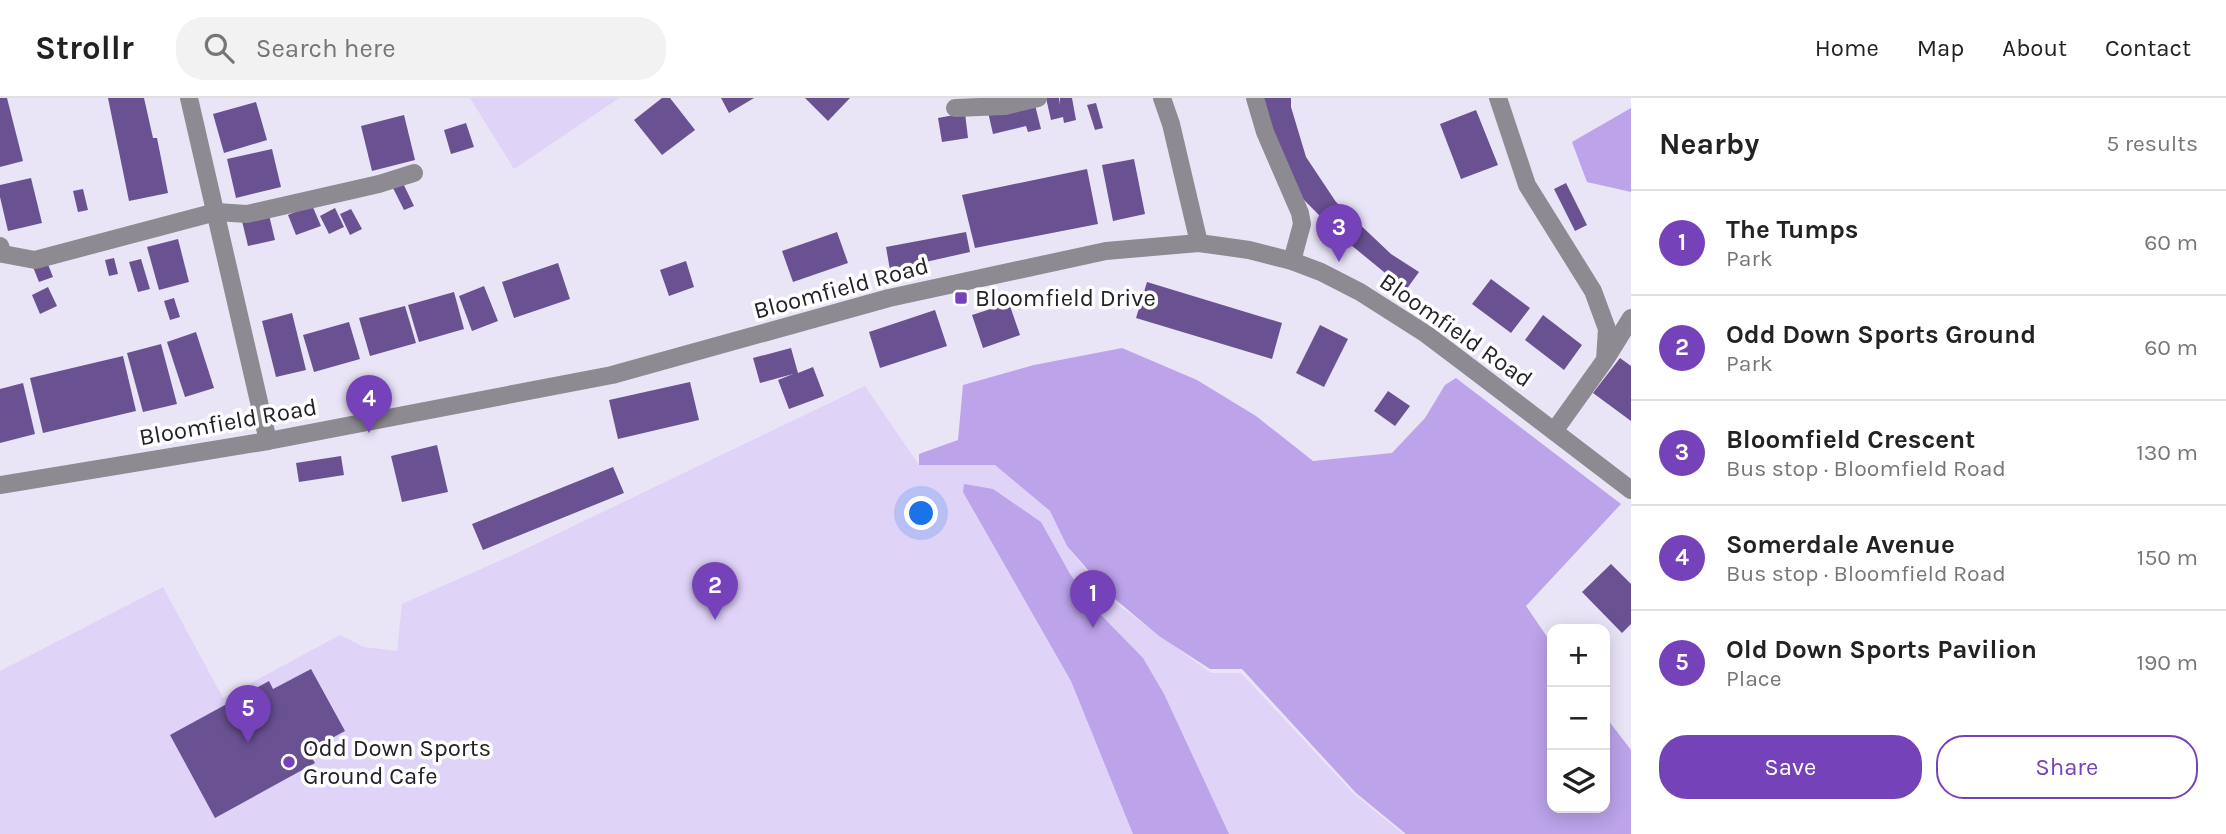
<!DOCTYPE html>
<meta charset="utf-8">
<style>
:root{--surface:#fff;--page:#f2f2f2;--text:#222;--muted:#767676;--line:#e0e0e0;--accent:#7642b9}
body{margin:0;font-family:Karla,sans-serif;background:var(--page);color:var(--text)}
.controls{position:absolute;right:21px;bottom:21px;display:grid;overflow:hidden;border-radius:14px;box-shadow:0 4px 18px #0003}
.controls button{width:63px;height:63px;display:grid;place-items:center;padding:0;border:0;border-bottom:2px solid var(--line);background:var(--surface);color:var(--text);font:35px sans-serif}
.you{position:absolute;left:922px;top:416px;width:24px;height:24px;margin:-18px;border:5px solid #fff;border-radius:50%;background:#1a73e8;box-shadow:0 0 0 10px #1a73e833}
.badge{display:grid;place-items:center;width:46px;height:46px;border-radius:50%;background:var(--accent);color:#fff;font-size:23px;font-weight:700}
.pin{position:absolute;translate:-50% -58px;filter:drop-shadow(0 2px 4px #0008)}
.pin::after{content:'';position:absolute;top:37px;width:24px;height:21px;background:inherit;clip-path:polygon(0 0,100% 0,50% 100%)}
.list{margin:0;padding:0;list-style:none}
h2{display:flex;justify-content:space-between;align-items:center;height:91px;margin:0;padding:0 28px;font-size:30px}
h2 small{font-size:23px;font-weight:400;color:var(--muted)}
.list li{display:grid;grid-template-columns:46px 1fr auto;gap:21px;align-items:center;box-sizing:border-box;height:105px;padding:0 28px;border-top:2px solid var(--line)}
.list b{display:block;font-size:26px;white-space:nowrap}
.list p{margin:0;font-size:23px;white-space:nowrap;color:var(--muted)}
.list em{font-size:23px;font-style:normal;color:var(--muted)}
.actions{display:flex;gap:14px;padding:21px 28px}
.actions a{flex:1;padding:16px 0;border:2px solid var(--accent);border-radius:28px;text-align:center;font-size:24px;color:var(--accent)}
.actions .main{background:var(--accent);color:#fff}
.icon{flex:none;width:38px;height:38px;fill:none;stroke:currentColor;stroke-width:2;stroke-linecap:round;stroke-linejoin:round}
.map{position:relative;flex:none;width:1631px;height:736px;overflow:hidden}
header{display:flex;align-items:center;gap:42px;box-sizing:border-box;height:98px;padding:0 35px;background:var(--surface);border-bottom:2px solid var(--line)}
header strong{font-size:33px}
nav{display:flex;gap:38px;margin-inline-start:auto;font-size:24px}
.search{width:490px;height:63px;background:var(--page);display:flex;align-items:center;gap:18px;box-sizing:border-box;padding:0 24px;border-radius:28px;color:var(--muted);font-size:26px}
main{display:flex}
aside{flex:1;background:var(--surface)}
.map>svg:first-child{display:block}
.green{fill:#dfd3f8}
.forest{fill:#bca3ea}
.building{fill:#6a5192}
.lines{fill:none;stroke-linecap:round;stroke-linejoin:round}
.minor{stroke:#8d8a92;stroke-width:18}
.poi-dot{fill:#7642b9;stroke:#fff;stroke-width:2.5}
.labels{text-anchor:middle;dominant-baseline:central;stroke-width:7;stroke-linejoin:round;paint-order:stroke}
.street-label{font-size:24px;fill:#242129;stroke:#fff}
.poi-label{font-size:24px;fill:#242129;stroke:#fff;text-anchor:start}
</style>
<header>
<strong>Strollr</strong>
<div class="search"><svg class="icon" aria-label="search" viewBox="0 0 24 24"><circle cx="10" cy="10" r="6"/><path d="M15 15l6 6"/></svg>Search here</div>
<nav><a>Home</a><a>Map</a><a>About</a><a>Contact</a></nav>
</header>
<main>
<div class="map">
<svg width="1631" height="736" viewBox="0 0 1631 736">
<rect width="100%" height="100%" fill="#eae4f7"/>
<g class="green">
<path d="M470 0H619L514 71Z"/>
<path d="M865 288 919 367H995L1050 413 1067 448 1106 498 1211 575H1241L1354 696 1403 736H0V573L163 489 223 600 340 537 364 549 397 553 402 506 513 457Z"/>
</g>
<g class="forest">
<path d="M1631 10V94L1587 84 1572 44Z"/>
<path d="M1122 250 1197 282 1256 318 1313 363 1392 355 1425 320 1445 287 1456 280 1621 406 1526 508 1552 546V710H1605V618L1631 652V736H1406L1356 695 1242 571H1210L1159 538 1109 496 1067 448 1050 413 995 367H919V356L958 342 963 287 1034 267Z"/>
<path d="M964 386 993 391 1041 424 1070 476 1100 516 1143 560 1164 596 1229 736H1133L1071 583 963 394Z"/>
</g>
<g class="building">
<path d="M0 0H7L23 63 0 69Z"/>
<path d="M108 0H144L153 40H157L168 95 129 103Z"/>
<path d="M662 0H670L695 32 662 57 634 22Z"/>
<path d="M721 0H754L729 15Z"/>
<path d="M805 0H850L828 23Z"/>
<path d="M1046 0H1059L1060 7V0H1072L1076 22 1064 25 1063 19 1051 22Z"/>
<path d="M1263 0H1291V9L1306 59 1336 104 1391 156 1419 174 1406 192 1340 138 1297 95 1283 68Z"/>
<path d="M256 4 267 42 224 55 213 16Z"/>
<path d="M1096 5 1103 30 1095 32 1087 7Z"/>
<path d="M1035 7 1041 31 1028 34 1026 28 993 36 988 14Z"/>
<path d="M1476 12 1498 67 1461 81 1440 26Z"/>
<path d="M965 15 968 40 942 44 938 20Z"/>
<path d="M404 17 415 62 372 73 361 28Z"/>
<path d="M466 25 474 49 451 56 444 32Z"/>
<path d="M272 51 281 89 236 100 227 61Z"/>
<path d="M1134 61 1145 116 1113 123 1102 67Z"/>
<path d="M1087 71 1098 126 975 150 962 97Z"/>
<path d="M31 80 42 125 8 133 0 99V87Z"/>
<path d="M401 81 414 108 404 112 391 86Z"/>
<path d="M1566 85 1587 127 1575 133 1554 91Z"/>
<path d="M83 91 88 112 78 114 73 93Z"/>
<path d="M312 107 321 128 296 137 288 117Z"/>
<path d="M335 110 344 129 329 136 320 118Z"/>
<path d="M351 111 362 131 350 137 340 116Z"/>
<path d="M269 117 275 142 248 148 242 123Z"/>
<path d="M837 134 848 165 793 184 782 153Z"/>
<path d="M966 134 970 154 890 172 886 149Z"/>
<path d="M178 141 189 184 159 192 147 149Z"/>
<path d="M114 160 118 176 109 178 105 162Z"/>
<path d="M141 161 150 191 138 194 129 164Z"/>
<path d="M686 163 694 189 669 198 660 172Z"/>
<path d="M47 164 53 179 39 184 33 169Z"/>
<path d="M558 165 570 201 514 220 502 184Z"/>
<path d="M1491 181 1530 210 1511 235 1472 206Z"/>
<path d="M1147 184 1282 225 1272 261 1136 220Z"/>
<path d="M484 188 498 223 472 233 459 198Z"/>
<path d="M48 189 57 208 40 216 32 197Z"/>
<path d="M454 194 464 231 419 244 408 207Z"/>
<path d="M174 200 180 219 170 222 164 203Z"/>
<path d="M1009 205 1020 237 983 250 972 217Z"/>
<path d="M405 208 416 245 370 258 359 220Z"/>
<path d="M935 212 947 248 880 270 869 234Z"/>
<path d="M292 215 306 272 276 279 262 223Z"/>
<path d="M1543 217 1582 247 1564 272 1525 242Z"/>
<path d="M349 224 360 261 314 274 303 237Z"/>
<path d="M1320 227 1348 241 1324 289 1296 275Z"/>
<path d="M196 234 214 290 185 299 167 244Z"/>
<path d="M161 246 177 306 143 314 127 255Z"/>
<path d="M791 250 798 275 813 269 824 298 789 311 778 282 793 276 760 285 753 260Z"/>
<path d="M123 258 136 313 43 335 30 280Z"/>
<path d="M1620 260 1631 268V323L1593 295Z"/>
<path d="M690 284 699 322 618 341 609 302Z"/>
<path d="M23 285 35 336 0 345V291Z"/>
<path d="M1388 293 1410 308 1395 328 1374 313Z"/>
<path d="M437 347 448 394 402 404 391 358Z"/>
<path d="M341 358 344 377 299 384 296 365Z"/>
<path d="M613 369 624 395 483 452 472 426Z"/>
<path d="M1611 466 1631 486V526L1622 535 1582 494Z"/>
<path d="M311 571 345 633 308 653 315 665 215 720 170 637 269 583 273 591Z"/>
</g>
<g class="lines">
<g class="minor">
<path d="M189 0 268 343"/>
<path d="M1162 0 1171 26 1199 145"/>
<path d="M1255 0 1265 34 1300 115 1302 126 1292 163"/>
<path d="M1498 0 1527 87 1593 193 1607 231 1605 262 1555 332"/>
<path d="M955 10 1005 8 1038 0"/>
<path d="M0 148 3 156 35 162 216 114 247 116 379 86 414 75"/>
<path d="M1607 259 1631 220"/>
<path d="M0 387 268 343 612 277 889 200 1106 153 1199 145 1249 152 1292 163 1321 174 1360 194 1426 236 1479 276 1631 392"/>
</g>
</g>
<g class="poi-dot">
<rect x="954" y="193" width="14" height="14" rx="3.5"/>
<circle cx="289" cy="664" r="7"/>
</g>
<g class="labels">
<g class="street-label">
<text transform="translate(841 190) rotate(-15)">Bloomfield Road</text>
<text transform="translate(1456 232) rotate(35)">Bloomfield Road</text>
<text transform="translate(228 324) rotate(-10)">Bloomfield Road</text>
</g>
<g class="poi-label">
<text x="975" y="200">Bloomfield Drive</text>
<text x="303" y="650">Odd Down Sports<tspan x="303" dy="28">Ground Cafe</tspan></text>
</g>
</g>
</svg>
<div class="controls">
<button>+</button>
<button>−</button>
<button><svg class="icon" aria-label="layers" viewBox="0 0 24 24"><path d="M12 4l9 5-9 5-9-5zM3 14l9 5 9-5"/></svg></button>
</div>
<div class="you"></div>
<div class="pin badge" style="left:1093px;top:530px">1</div>
<div class="pin badge" style="left:715px;top:522px">2</div>
<div class="pin badge" style="left:1339px;top:164px">3</div>
<div class="pin badge" style="left:369px;top:335px">4</div>
<div class="pin badge" style="left:248px;top:645px">5</div>
</div>
<aside>
<h2>Nearby<small>5 results</small></h2>
<ul class="list">
<li><span class="badge">1</span><div><b>The Tumps</b><p>Park</p></div><em>60 m</em></li>
<li><span class="badge">2</span><div><b>Odd Down Sports Ground</b><p>Park</p></div><em>60 m</em></li>
<li><span class="badge">3</span><div><b>Bloomfield Crescent</b><p>Bus stop · Bloomfield Road</p></div><em>130 m</em></li>
<li><span class="badge">4</span><div><b>Somerdale Avenue</b><p>Bus stop · Bloomfield Road</p></div><em>150 m</em></li>
<li><span class="badge">5</span><div><b>Old Down Sports Pavilion</b><p>Place</p></div><em>190 m</em></li>
</ul>
<div class="actions"><a class="main">Save</a><a>Share</a></div>
</aside>
</main>
